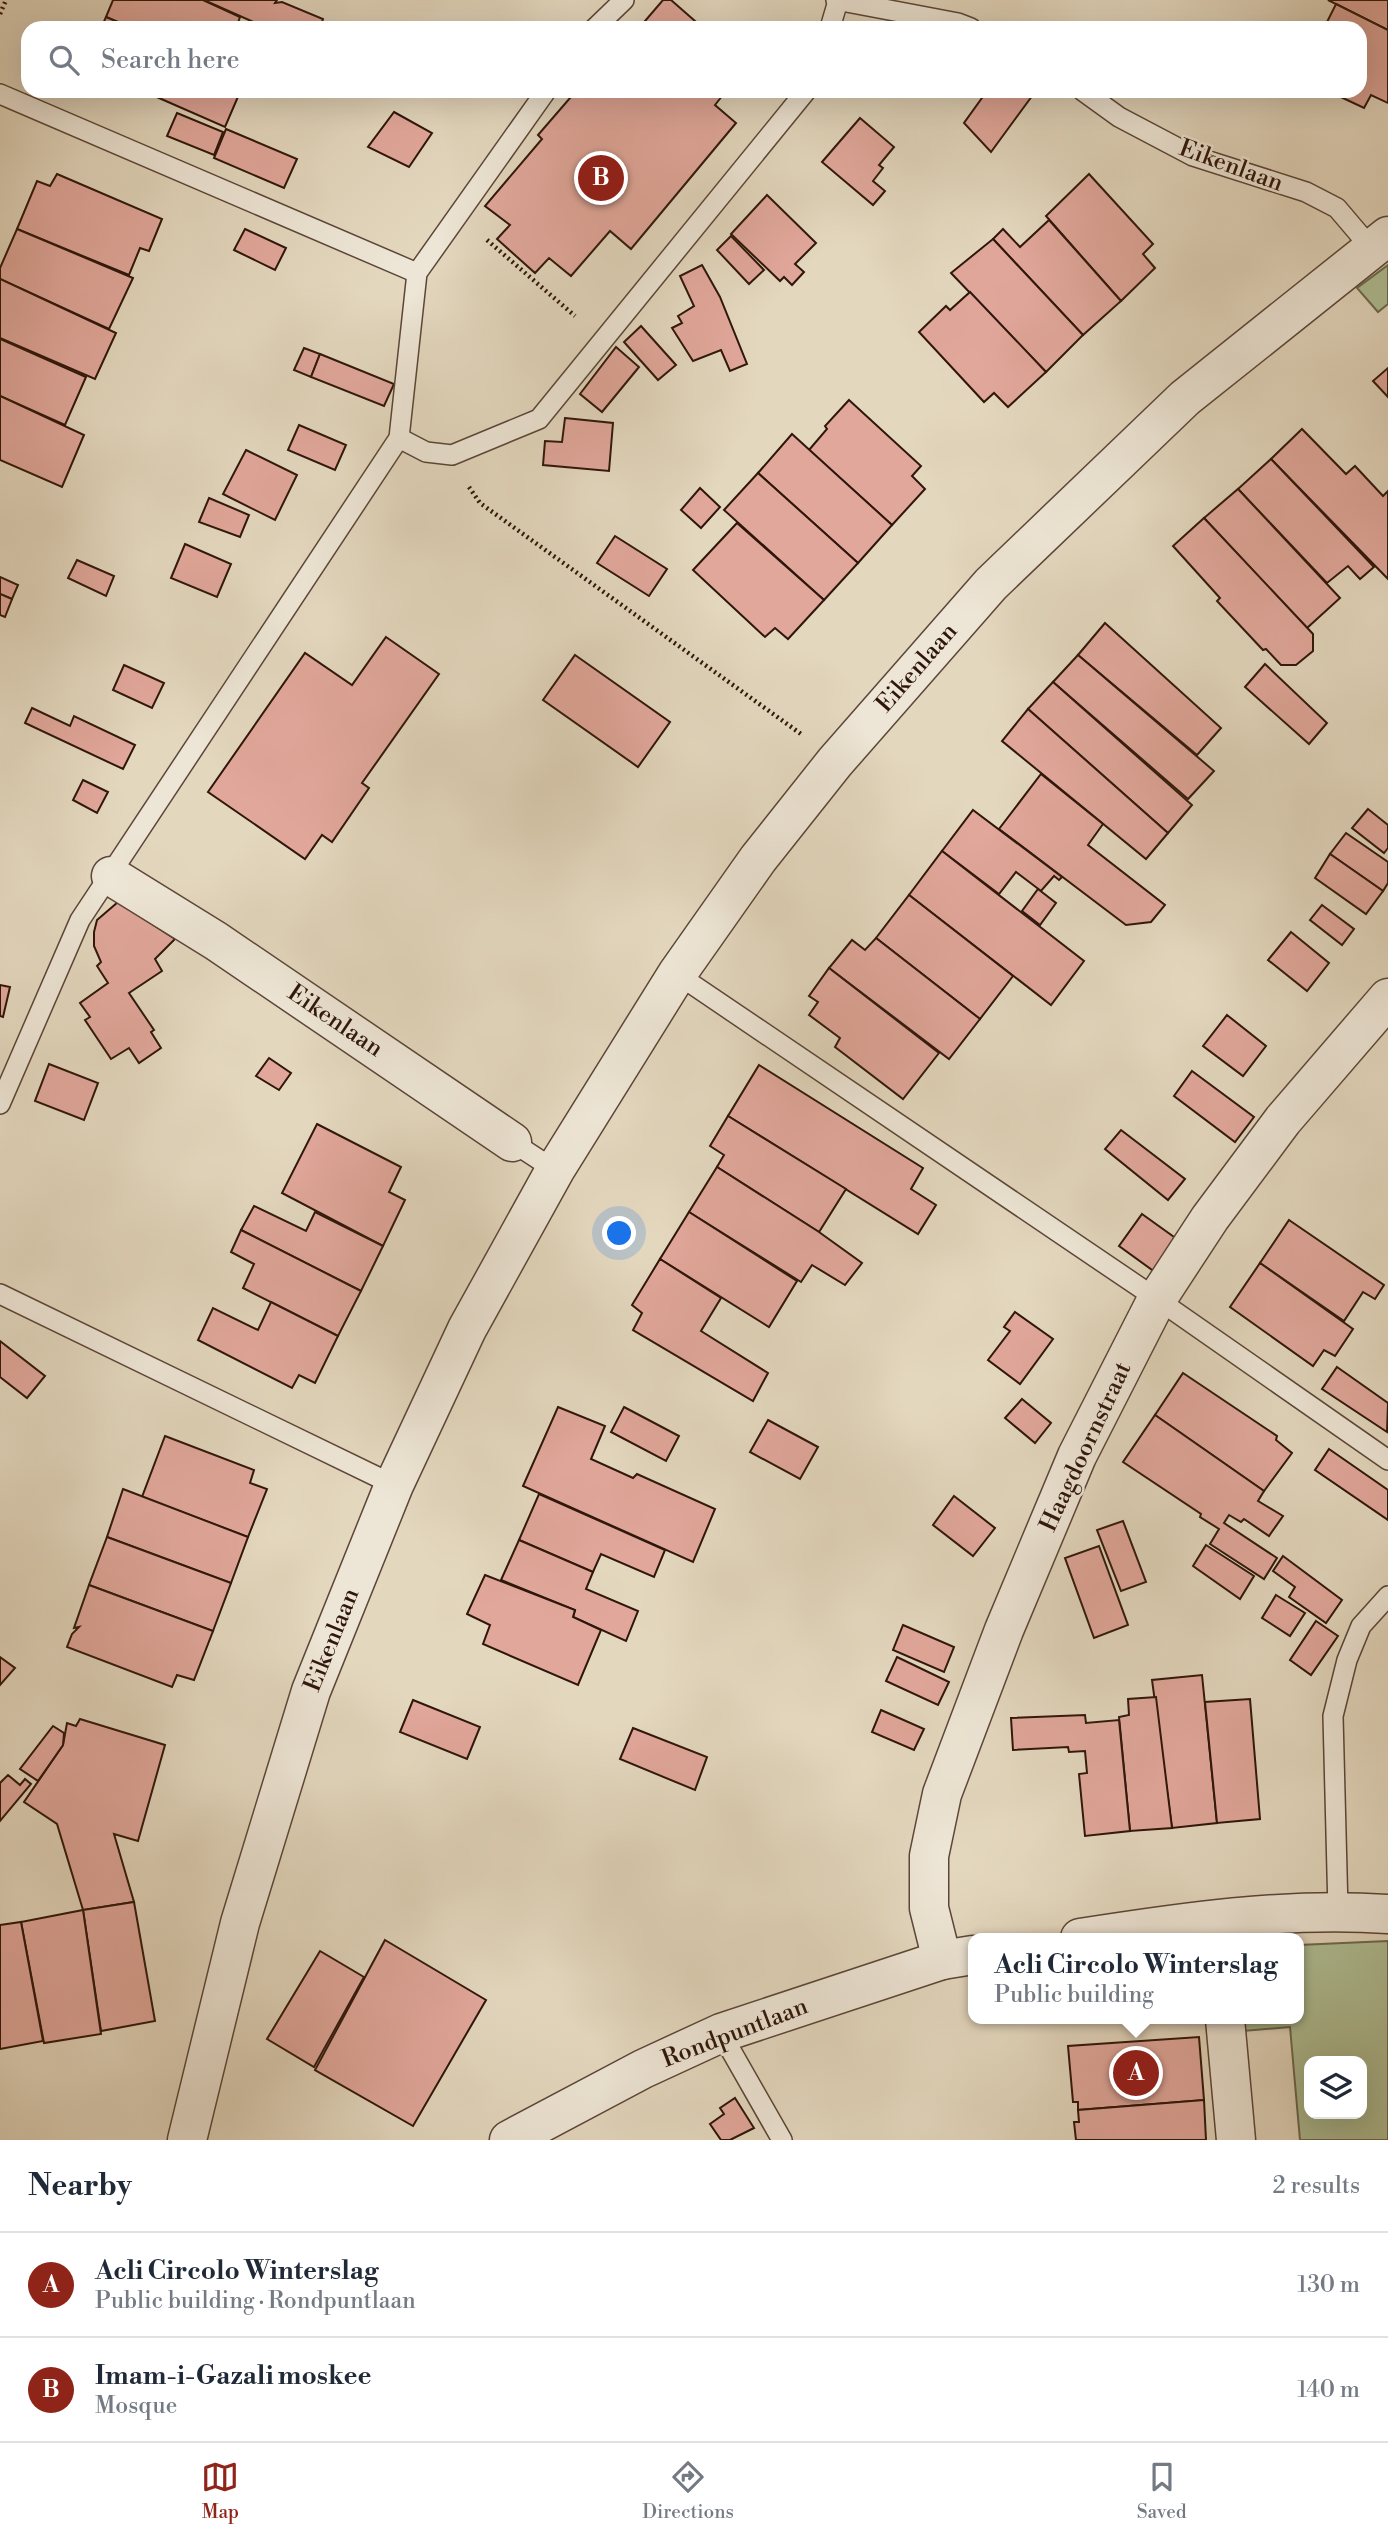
<!DOCTYPE html>
<meta charset="utf-8">
<style>
:root{--surface:#fff;--page:#f2f2f3;--text:#1f2937;--muted:#747a83;--line:#e0e1e3;--accent:#8f2418}
body{margin:0;font-family:"Libre Bodoni",serif;background:var(--page);color:var(--text)}
.controls{position:absolute;right:21px;bottom:21px;display:grid;overflow:hidden;border-radius:14px;box-shadow:0 7px 28px #0002}
.controls button{width:63px;height:63px;display:grid;place-items:center;padding:0;border:0;border-bottom:2px solid var(--line);background:var(--surface);color:var(--text);font:35px sans-serif}
.you{position:absolute;left:620px;top:1234px;width:24px;height:24px;margin:-18px;border:5px solid #fff;border-radius:50%;background:#1a73e8;box-shadow:0 0 0 10px #1a73e833}
.badge{display:grid;place-items:center;width:46px;height:46px;border-radius:50%;background:var(--accent);color:#fff;font-size:23px;font-weight:700}
.pin{position:absolute;translate:-50% -50%;border:4px solid #fff;box-shadow:0 2px 7px #0006}
.popup{position:absolute;left:968px;top:1933px;width:336px;height:91px;box-sizing:border-box;display:grid;place-content:center;border-radius:14px;background:var(--surface);filter:drop-shadow(0 2px 5px #0005);font-size:23px;white-space:nowrap;color:var(--muted)}
.popup b{font-size:26px;color:var(--text)}
.popup::after{content:'';position:absolute;left:50%;top:100%;margin-left:-14px;border:14px solid transparent;border-top-color:var(--surface)}
.list{margin:0;padding:0;list-style:none}
h2{display:flex;justify-content:space-between;align-items:center;height:91px;margin:0;padding:0 28px;font-size:30px}
h2 small{font-size:23px;font-weight:400;color:var(--muted)}
.list li{display:grid;grid-template-columns:46px 1fr auto;gap:21px;align-items:center;box-sizing:border-box;height:105px;padding:0 28px;border-top:2px solid var(--line)}
.list b{display:block;font-size:26px;white-space:nowrap}
.list p{margin:0;font-size:23px;white-space:nowrap;color:var(--muted)}
.list em{font-size:23px;font-style:normal;color:var(--muted)}
.icon{flex:none;width:38px;height:38px;fill:none;stroke:currentColor;stroke-width:2;stroke-linecap:round;stroke-linejoin:round}
.map{position:relative;flex:none;width:1388px;height:2140px;overflow:hidden}
.search{position:absolute;background:var(--surface);box-shadow:0 7px 28px #0002;left:21px;right:21px;top:21px;height:77px;display:flex;align-items:center;gap:18px;box-sizing:border-box;padding:0 24px;border-radius:21px;color:var(--muted);font-size:26px}
.sheet{height:301px;background:var(--surface)}
nav{display:flex;justify-content:space-around;align-items:center;box-sizing:border-box;height:98px;border-top:2px solid var(--line);background:var(--surface);font-size:19px;color:var(--muted)}
nav a{display:grid;justify-items:center;gap:4px}
nav .on{color:var(--accent)}
.map>svg:first-child{display:block}
.green{fill:#afbf95;stroke:#6f6a50;stroke-width:2;fill-rule:evenodd}
.building{fill:#e1a79b;stroke:#2f160b;stroke-width:2}
.lines{fill:none;stroke-linecap:round;stroke-linejoin:round}
.service-casing{stroke:#5c4638;stroke-width:22}
.minor-casing{stroke:#5c4638;stroke-width:41}
.path{stroke:#2f160b;stroke-width:4.5;stroke-dasharray:2 3.5;stroke-linecap:butt}
.service{stroke:#ede5d5;stroke-width:19}
.minor{stroke:#ede5d5;stroke-width:38}
.labels{text-anchor:middle;dominant-baseline:central;stroke-width:5;stroke-linejoin:round;paint-order:stroke}
.street-label{font-size:24px;fill:#2f160b;stroke:#ede5d5}
</style>
<div class="map">
<svg width="1388" height="2140" viewBox="0 0 1388 2140">
<rect width="100%" height="100%" fill="#e3d7be"/>
<filter id="stains"><feTurbulence type="fractalNoise" baseFrequency=".00286" numOctaves="4"/><feColorMatrix values="0 0 0 0 .2 0 0 0 0 .09 0 0 0 0 .02 0 0 0 .5 -.17"/></filter>
<radialGradient id="worn" r=".72"><stop offset=".6" stop-color="#630" stop-opacity="0"/><stop offset="1" stop-color="#630" stop-opacity=".3"/></radialGradient>
<g class="green">
<path d="M1388 265V304L1378 312 1357 288Z"/>
<path d="M1388 1941V2140H1300L1290 2027 1243 2031 1240 2019H1299V1945ZM1309 2061H1362V2114H1309Z"/>
</g>
<g class="building">
<path d="M113 0H203L240 17 236 28H132L106 17Z"/>
<path d="M204 0H277L275 3 282 2 323 19 320 28H267Z"/>
<path d="M663 0H671L703 28H639Z"/>
<path d="M1328 0H1388V30Z"/>
<path d="M1336 4 1388 30V103L1371 95 1364 108 1328 91H1360V28H1324Z"/>
<path d="M106 17 132 28H101Z"/>
<path d="M143 91H237L240 92 225 127Z"/>
<path d="M576 91H726L715 105 736 123 631 249 610 231 571 276 549 258 535 273 497 239 510 225 485 206 542 139 538 135Z"/>
<path d="M987 91 1035 92 991 152 964 123Z"/>
<path d="M394 112 432 133 409 167 368 147Z"/>
<path d="M177 113 223 132 214 155 167 136Z"/>
<path d="M860 118 894 147 879 165 883 168 873 181 885 191 873 205 822 162Z"/>
<path d="M226 129 297 159 284 188 214 158Z"/>
<path d="M57 174 162 219 149 251 140 248 129 275 17 229 37 181 50 186Z"/>
<path d="M1089 174 1153 244 1143 254 1155 268 1121 301 1046 216Z"/>
<path d="M767 195 816 243 795 264 804 272 792 285 784 277 780 281 731 234Z"/>
<path d="M1049 220 1121 301 1083 335 993 239 1003 229 1020 247Z"/>
<path d="M17 229 133 278 109 329 0 279V268Z"/>
<path d="M245 229 286 248 275 270 234 250Z"/>
<path d="M731 236 764 270 749 284 717 250Z"/>
<path d="M993 239 1083 335 1046 372 951 273Z"/>
<path d="M702 265 720 297 747 364 730 371 721 350 693 361 672 328 682 323 678 316 694 306 680 276Z"/>
<path d="M0 279 116 333 95 379 0 338Z"/>
<path d="M970 292 1046 372 1008 407 994 393 984 402 919 332 946 306 950 310Z"/>
<path d="M641 326 676 365 658 380 624 342Z"/>
<path d="M0 339 86 377 65 425 0 396Z"/>
<path d="M616 347 639 367 602 412 580 394Z"/>
<path d="M304 348 320 354 311 377 294 370Z"/>
<path d="M320 354 394 384 384 406 311 377Z"/>
<path d="M1388 368V397L1373 381Z"/>
<path d="M0 396 84 435 62 487 0 460Z"/>
<path d="M849 400 921 466 912 476 925 489 892 525 809 450 827 429 825 426Z"/>
<path d="M565 418 613 423 609 471 543 465 545 441 562 442Z"/>
<path d="M299 425 346 445 335 470 288 450Z"/>
<path d="M1302 429 1346 474 1355 466 1383 496 1388 491V579L1271 459Z"/>
<path d="M792 434 892 525 858 563 758 473Z"/>
<path d="M246 450 297 475 275 520 223 494Z"/>
<path d="M1271 459 1374 567 1360 579 1348 566 1327 583 1238 489Z"/>
<path d="M758 473 858 563 824 600 724 510Z"/>
<path d="M700 488 720 507 701 528 681 510Z"/>
<path d="M1238 489 1340 598 1307 628 1204 518Z"/>
<path d="M209 498 249 515 240 537 199 522Z"/>
<path d="M1204 518 1313 634V651L1296 665H1281L1266 649 1263 650 1217 601 1220 598 1173 546Z"/>
<path d="M737 523 824 600 788 639 775 628 765 637 693 570Z"/>
<path d="M615 536 667 569 649 596 597 563Z"/>
<path d="M185 544 231 564 217 597 171 578Z"/>
<path d="M77 560 114 576 106 596 68 578Z"/>
<path d="M0 577 18 585 12 599 0 594Z"/>
<path d="M0 594 12 599 5 617 0 615Z"/>
<path d="M1105 623 1221 728 1197 755 1078 655Z"/>
<path d="M386 637 439 674 362 783 369 788 332 842 322 835 305 859 208 792 305 653 352 685Z"/>
<path d="M575 655 670 722 638 767 543 700Z"/>
<path d="M1078 655 1214 771 1188 799 1053 682Z"/>
<path d="M1265 664 1327 723 1309 744 1245 687Z"/>
<path d="M124 665 164 683 152 708 113 690Z"/>
<path d="M1053 682 1192 805 1168 833 1028 709Z"/>
<path d="M32 708 70 726 74 716 135 745 123 769 25 723Z"/>
<path d="M1028 709 1168 833 1146 859 1002 741Z"/>
<path d="M1041 774 1103 824 1088 845 1165 905 1151 922 1126 925 999 829Z"/>
<path d="M83 780 108 792 97 813 73 800Z"/>
<path d="M1368 809 1388 825V848L1384 853 1352 828Z"/>
<path d="M973 810 1062 877 1059 880 1054 876 1041 891 1016 872 999 894 942 851Z"/>
<path d="M1346 833 1388 862V883L1383 891 1330 854Z"/>
<path d="M942 851 1084 961 1051 1005 909 895Z"/>
<path d="M1330 854 1383 891 1366 914 1315 878Z"/>
<path d="M1038 889 1056 903 1040 925 1022 911Z"/>
<path d="M909 895 1013 976 980 1019 876 938Z"/>
<path d="M118 902 175 939 155 959 162 971 129 993 154 1030 151 1032 161 1048 139 1063 129 1048 111 1059 85 1020 90 1017 80 1003 108 983 97 966 101 962 94 946V932L97 920Z"/>
<path d="M1322 905 1354 929 1342 945 1310 920Z"/>
<path d="M1291 932 1329 963 1307 991 1268 960Z"/>
<path d="M876 938 980 1019 949 1059 829 968 852 940 865 950Z"/>
<path d="M829 968 939 1053 903 1099 835 1047 840 1038 809 1015 818 1002 809 996Z"/>
<path d="M0 985 10 987 3 1017 0 1016Z"/>
<path d="M1227 1015 1266 1046 1243 1076 1203 1046Z"/>
<path d="M269 1058 291 1073 279 1090 256 1076Z"/>
<path d="M49 1064 98 1083 84 1120 35 1101Z"/>
<path d="M759 1065 923 1168 911 1189 936 1205 918 1234 728 1116Z"/>
<path d="M1192 1071 1254 1117 1235 1142 1174 1096Z"/>
<path d="M728 1116 846 1189 819 1232 717 1167 724 1155 710 1146Z"/>
<path d="M317 1124 401 1167 389 1192 405 1200 383 1246 282 1193Z"/>
<path d="M1121 1130 1185 1179 1168 1200 1105 1149Z"/>
<path d="M717 1167 819 1232 862 1263 845 1285 812 1265 801 1282 689 1212Z"/>
<path d="M254 1206 306 1231 315 1212 383 1246 361 1291 241 1230Z"/>
<path d="M689 1212 797 1281 769 1327 660 1259Z"/>
<path d="M1142 1214 1181 1242 1159 1275 1119 1246Z"/>
<path d="M1289 1220 1384 1285 1375 1299 1363 1292 1344 1321 1260 1263Z"/>
<path d="M241 1230 361 1291 338 1336 243 1288 254 1264 231 1252Z"/>
<path d="M660 1259 721 1298 701 1331 768 1373 753 1401 633 1330 642 1313 632 1305Z"/>
<path d="M1260 1263 1353 1329 1335 1356 1324 1350 1313 1366 1230 1307Z"/>
<path d="M271 1302 338 1336 315 1383 299 1375 292 1388 198 1340 213 1308 258 1330Z"/>
<path d="M1015 1312 1053 1339 1020 1384 988 1360 1010 1331 1004 1327Z"/>
<path d="M0 1341 45 1376 27 1398 0 1377Z"/>
<path d="M1337 1367 1388 1403 1387 1432 1322 1389Z"/>
<path d="M1183 1373 1277 1436 1276 1440 1292 1453 1264 1491 1155 1415Z"/>
<path d="M1022 1399 1051 1423 1035 1443 1005 1418Z"/>
<path d="M558 1407 605 1426 591 1459 633 1478 637 1474 715 1509 693 1562 523 1486Z"/>
<path d="M624 1407 679 1436 666 1461 611 1432Z"/>
<path d="M1155 1415 1264 1491 1258 1501 1283 1516 1269 1536 1244 1519 1241 1522 1229 1515 1224 1523 1277 1558 1264 1579 1210 1544 1219 1529 1200 1517 1201 1514 1123 1462Z"/>
<path d="M768 1420 818 1447 800 1479 750 1452Z"/>
<path d="M165 1436 254 1470 250 1483 267 1489 248 1537 142 1497Z"/>
<path d="M1329 1449 1388 1490V1520L1315 1470Z"/>
<path d="M123 1489 248 1537 231 1583 107 1537Z"/>
<path d="M539 1494 665 1550 654 1577 601 1554 593 1572 519 1540Z"/>
<path d="M954 1496 995 1528 973 1556 933 1525Z"/>
<path d="M1123 1521 1146 1582 1121 1591 1097 1530Z"/>
<path d="M107 1537 231 1583 213 1631 89 1585Z"/>
<path d="M519 1540 593 1572 586 1589 638 1611 626 1641 573 1617 575 1610 501 1580Z"/>
<path d="M1206 1545 1254 1576 1240 1599 1193 1566Z"/>
<path d="M1099 1546 1128 1625 1094 1638 1065 1558Z"/>
<path d="M1283 1556 1342 1600 1326 1623 1289 1597 1295 1587 1273 1571Z"/>
<path d="M485 1575 575 1610 573 1617 601 1630 578 1685 483 1644 490 1625 467 1614Z"/>
<path d="M89 1585 213 1631 194 1680 177 1675 172 1687 67 1647 72 1634 79 1627 74 1628Z"/>
<path d="M1276 1595 1305 1613 1290 1636 1262 1618Z"/>
<path d="M1316 1621 1338 1636 1311 1675 1290 1660Z"/>
<path d="M903 1625 954 1647 944 1672 893 1650Z"/>
<path d="M0 1657 15 1668 0 1685Z"/>
<path d="M897 1657 949 1682 938 1705 886 1681Z"/>
<path d="M1202 1675 1217 1823 1172 1828 1152 1680Z"/>
<path d="M1156 1697 1172 1828 1130 1831 1119 1717 1129 1715 1128 1699Z"/>
<path d="M1250 1699 1260 1819 1217 1823 1205 1702Z"/>
<path d="M413 1700 480 1727 467 1759 400 1732Z"/>
<path d="M881 1710 924 1729 914 1750 872 1732Z"/>
<path d="M1085 1715 1086 1723 1119 1720 1130 1831 1085 1836 1079 1774 1087 1773 1085 1751 1069 1752 1068 1747 1013 1750 1011 1718Z"/>
<path d="M80 1719 165 1745 138 1841 114 1834 134 1902 83 1910 57 1824 24 1802 63 1745 67 1723 76 1726Z"/>
<path d="M53 1726 64 1733 63 1745 38 1781 20 1769Z"/>
<path d="M633 1728 707 1757 695 1790 620 1759Z"/>
<path d="M8 1775 20 1785 25 1779 31 1784 0 1821V1783Z"/>
<path d="M134 1902 155 2021 101 2031 83 1910Z"/>
<path d="M83 1910 101 2034 44 2043 21 1922Z"/>
<path d="M21 1922 43 2041 0 2049V1925Z"/>
<path d="M385 1940 486 2000 413 2126 315 2070Z"/>
<path d="M320 1951 364 1977 314 2067 267 2039Z"/>
<path d="M1199 2037 1204 2100 1078 2110V2102H1073L1068 2046Z"/>
<path d="M735 2098 754 2128 730 2140H721L710 2124 724 2114 720 2108Z"/>
<path d="M1204 2100 1206 2140H1076L1074 2122H1079L1078 2110Z"/>
</g>
<g class="lines">
<defs>
<g id="service">
<path d="M836 0 958 23 971 28"/>
<path d="M595 28 624 0"/>
<path d="M830 28 838 1"/>
<path d="M1083 91 1119 117 1193 156 1306 192 1337 208 1371 248"/>
<path d="M0 94 417 273"/>
<path d="M399 438 426 452 452 455 539 419 806 91"/>
<path d="M677 974 1157 1299 1388 1460"/>
<path d="M0 1104 80 920 399 438 417 273 546 91"/>
<path d="M512 1142 555 1170"/>
<path d="M0 1294 394 1485"/>
<path d="M1338 1911 1333 1716 1347 1660 1361 1626 1388 1596"/>
<path d="M721 2033 782 2140"/>
</g>
<g id="minor">
<path d="M111 876 216 941 512 1142"/>
<path d="M1080 1938C1183 1922 1284 1907 1388 1914"/>
<path d="M942 1960 929 1908V1856L942 1794 1004 1630 1077 1456 1157 1299 1210 1218 1283 1120 1388 998"/>
<path d="M1225 2019 1236 2140"/>
<path d="M187 2140 240 1923 311 1691 394 1485 467 1329 555 1170 677 974 758 859 835 762 991 584 1185 398 1388 236"/>
<path d="M509 2140 643 2069 721 2033 942 1960 973 1955"/>
</g>
</defs>
<use href="#service" class="service-casing"/>
<use href="#minor" class="minor-casing"/>
<g class="path">
<path d="M0 14 6 0"/>
<path d="M487 240 575 316"/>
<path d="M469 487 480 503 801 734"/>
</g>
<use href="#service" class="service"/>
<use href="#minor" class="minor"/>
</g>
<g class="labels">
<g class="street-label">
<text transform="translate(1231 166) rotate(20)">Eikenlaan</text>
<text transform="translate(917 668) rotate(-49)">Eikenlaan</text>
<text transform="translate(335 1021) rotate(34)">Eikenlaan</text>
<text transform="translate(1086 1447) rotate(-65)">Haagdoornstraat</text>
<text transform="translate(332 1640) rotate(-68)">Eikenlaan</text>
<text transform="translate(735 2033) rotate(-21)">Rondpuntlaan</text>
</g>
</g>
<rect width="100%" height="100%" filter="url(#stains)"/>
<rect width="100%" height="100%" fill="url(#worn)"/>
</svg>
<div class="controls">
<button><svg class="icon" aria-label="layers" viewBox="0 0 24 24"><path d="M12 4l9 5-9 5-9-5zM3 14l9 5 9-5"/></svg></button>
</div>
<div class="you"></div>
<div class="pin badge" style="left:1136px;top:2073px">A</div>
<div class="popup"><b>Acli Circolo Winterslag</b>Public building</div>
<div class="pin badge" style="left:601px;top:178px">B</div>
<div class="search"><svg class="icon" aria-label="search" viewBox="0 0 24 24"><circle cx="10" cy="10" r="6"/><path d="M15 15l6 6"/></svg>Search here</div>
</div>
<section class="sheet">
<h2>Nearby<small>2 results</small></h2>
<ul class="list">
<li><span class="badge">A</span><div><b>Acli Circolo Winterslag</b><p>Public building · Rondpuntlaan</p></div><em>130 m</em></li>
<li><span class="badge">B</span><div><b>Imam-i-Gazali moskee</b><p>Mosque</p></div><em>140 m</em></li>
</ul>
</section>
<nav>
<a class="on"><svg class="icon" aria-label="map" viewBox="0 0 24 24"><path d="M3 6l6-2 6 2 6-2v14l-6 2-6-2-6 2zM9 4v14M15 6v14"/></svg>Map</a>
<a><svg class="icon" aria-label="directions" viewBox="0 0 24 24"><path d="M12 3l9 9-9 9-9-9zM9 14v-3h6M13 9l2 2-2 2"/></svg>Directions</a>
<a><svg class="icon" aria-label="saved" viewBox="0 0 24 24"><path d="M7 4h10v16l-5-4-5 4z"/></svg>Saved</a>
</nav>
